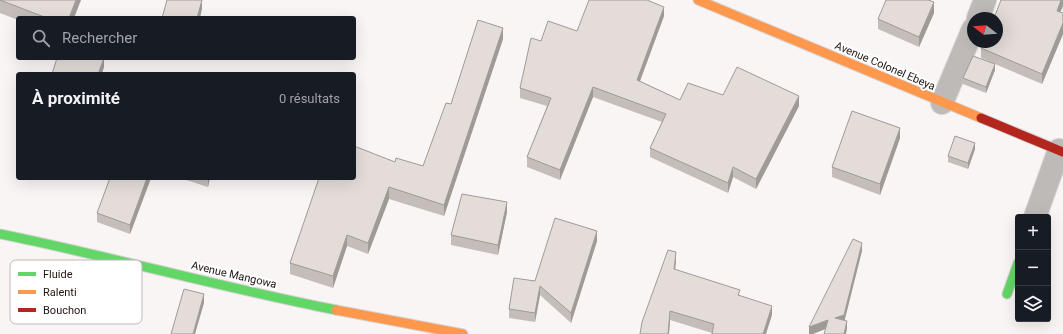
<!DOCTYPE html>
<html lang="fr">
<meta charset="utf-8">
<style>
:root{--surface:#171b24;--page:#20242c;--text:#f1f3f6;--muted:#9ea1a6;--line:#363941}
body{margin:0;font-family:Roboto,sans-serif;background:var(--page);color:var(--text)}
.controls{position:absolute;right:12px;bottom:12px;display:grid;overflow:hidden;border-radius:4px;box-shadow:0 4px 16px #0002}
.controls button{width:36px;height:36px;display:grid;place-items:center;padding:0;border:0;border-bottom:1px solid var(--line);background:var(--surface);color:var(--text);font:20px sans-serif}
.compass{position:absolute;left:967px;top:12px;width:36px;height:36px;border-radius:50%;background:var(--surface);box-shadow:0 4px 16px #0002;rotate:287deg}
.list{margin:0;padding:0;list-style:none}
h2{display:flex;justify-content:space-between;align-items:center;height:52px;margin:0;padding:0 16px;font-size:17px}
h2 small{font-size:13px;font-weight:400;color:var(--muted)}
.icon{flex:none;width:22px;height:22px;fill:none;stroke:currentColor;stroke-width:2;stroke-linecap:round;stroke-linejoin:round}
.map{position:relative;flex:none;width:1063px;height:334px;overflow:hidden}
.search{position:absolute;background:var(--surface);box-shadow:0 4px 16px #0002;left:16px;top:16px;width:340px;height:44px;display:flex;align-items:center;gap:10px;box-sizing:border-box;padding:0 14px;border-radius:4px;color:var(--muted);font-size:15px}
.panel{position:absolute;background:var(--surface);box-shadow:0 4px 16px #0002;left:16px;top:72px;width:340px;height:108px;border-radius:4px}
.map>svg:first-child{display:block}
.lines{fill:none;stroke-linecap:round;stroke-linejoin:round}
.street-casing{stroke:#d5d2d1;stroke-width:24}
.fast-casing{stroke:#d5d2d1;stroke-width:11}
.slow-casing{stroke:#d5d2d1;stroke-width:11}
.jam-casing{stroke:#d5d2d1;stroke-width:11}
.street{stroke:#bdbab7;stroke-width:22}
.fast{stroke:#63d668;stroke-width:9}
.slow{stroke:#ff974d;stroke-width:9}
.jam{stroke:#b3261e;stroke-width:9}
.wall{fill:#c4bdba}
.shaded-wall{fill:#a09a97}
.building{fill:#e4dcd8;stroke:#a09a97}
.labels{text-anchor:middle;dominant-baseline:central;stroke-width:4;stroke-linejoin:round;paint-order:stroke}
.street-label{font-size:11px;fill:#201511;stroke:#fff}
.key{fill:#fff;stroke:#bcb9b8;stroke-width:1}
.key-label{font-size:11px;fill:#201511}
</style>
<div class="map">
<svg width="1063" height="334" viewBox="0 0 1063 334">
<rect width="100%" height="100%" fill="#f9f5f4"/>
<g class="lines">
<defs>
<g id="street">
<path d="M978 18 985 0"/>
<path d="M942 103 973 29"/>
<path d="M1035 217 1059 150"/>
</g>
<g id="fast">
<path d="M0 234C113 257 223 288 336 310"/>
<path d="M1007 294 1018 263"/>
</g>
<g id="slow">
<path d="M698 0 981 118"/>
<path d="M336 310 463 334"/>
</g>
<path id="jam" d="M981 118 1063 152"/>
</defs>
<use href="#street" class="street-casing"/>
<use href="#fast" class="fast-casing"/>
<use href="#slow" class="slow-casing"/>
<use href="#jam" class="jam-casing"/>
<use href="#street" class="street"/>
<use href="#fast" class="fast"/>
<use href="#slow" class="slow"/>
<use href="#jam" class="jam"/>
</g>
<g class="wall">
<path d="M0 0 74 18H18V20L0 13Z"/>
<path d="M1060 12 1063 13V34L1042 84 981 58V48Z"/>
<path d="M934 13 919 47 878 29V19Z"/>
<path d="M664 16 640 81 680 100 723 95 799 106 756 189 733 177 728 193 650 157V148L662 122 593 97 560 180 527 167V157L547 106 520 98V88L541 41 577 31Z"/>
<path d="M503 39 444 216 389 199 368 254 347 246 333 288 290 274V263L395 162 423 166Z"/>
<path d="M995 70 986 93 963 84V78Z"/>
<path d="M900 138 880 195 832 177V167Z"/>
<path d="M975 149 968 169 948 162V156Z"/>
<path d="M110 178H151L130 234 97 222V213Z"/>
<path d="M180 178H210L208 187Z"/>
<path d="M507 212 498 255 451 245V235Z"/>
<path d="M597 241 571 323 540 295 535 322 509 318V309L535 281Z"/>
<path d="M676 261 675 270 740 296 772 315 712 333 670 320 669 334H640Z"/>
<path d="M99 292 90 319 60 310V304Z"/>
</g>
<g class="shaded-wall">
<path d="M76 0H81L74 18H69Z"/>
<path d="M202 0V9L200 18H197Z"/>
<path d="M1061 0H1063V6L1057 21V11Z"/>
<path d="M934 2V13L919 47V37Z"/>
<path d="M664 7V16L637 89V80Z"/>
<path d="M1063 23V34L1042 84V74Z"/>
<path d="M503 28V39L444 216V205Z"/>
<path d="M104 58V67L102 74H98Z"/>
<path d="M995 64V70L986 93V87Z"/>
<path d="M593 87V97L560 180V170Z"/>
<path d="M799 96V106L756 189V179Z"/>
<path d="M900 128V138L880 195V184Z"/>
<path d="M975 143V149L968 169V163Z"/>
<path d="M733 167V177L728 193V183Z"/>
<path d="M147 178H151L130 234V225Z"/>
<path d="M208 178H210L208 187Z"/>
<path d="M389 187V199L368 254V243Z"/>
<path d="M507 202V212L498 255V245Z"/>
<path d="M597 231V241L571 323V313Z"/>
<path d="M347 235V246L333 288V276Z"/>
<path d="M862 243V251L844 323 835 318Z"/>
<path d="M676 252V261L674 278V269Z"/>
<path d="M99 286V292L90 319V313Z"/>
<path d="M540 286V295L535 322V313Z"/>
<path d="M204 294V303L195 334H193Z"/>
<path d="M772 306V315L766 334H763Z"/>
<path d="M670 311V320L669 334H668Z"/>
<path d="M828 320V328L813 334H809V327Z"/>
<path d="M847 321V329L846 334H844Z"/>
</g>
<g class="building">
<path d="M0 0H76L69 18H47Z"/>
<path d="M167 0H202L197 18H162Z"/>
<path d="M589 0H647L664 7 637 80 680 100 688 83 723 95 737 67 799 96 756 179 733 167 728 183 650 148 666 114 593 87 560 170 527 157 551 98 520 88 531 38 541 41 548 21 577 31Z"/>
<path d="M886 0H928L934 2 919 37 878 19Z"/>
<path d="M1001 0H1061L1057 11 1063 13V23L1042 74 981 48 984 42H997V18H994Z"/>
<path d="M478 20 503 28 444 205 389 187 368 243 347 235 333 276 290 263 319 178H354V146L395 162 396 158 423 166 446 103 451 104Z"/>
<path d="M973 56 995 64 986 87 963 78Z"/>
<path d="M57 58H104L98 74H52Z"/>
<path d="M852 111 900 128 880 184 832 167Z"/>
<path d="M955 136 975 143 968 163 948 156Z"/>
<path d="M110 178H147L130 225 97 213Z"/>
<path d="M462 194 507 202 498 245 451 235Z"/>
<path d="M555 218 597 231 571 313 540 286 535 313 509 309 514 278 535 281Z"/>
<path d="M853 239 862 243 844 315 835 318 847 321 844 334H824L828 320 809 327Z"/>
<path d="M668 250 676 252 674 269 740 290 738 295 772 306 763 334H712L714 324 670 311 668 334H640L642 322Z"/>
<path d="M184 289 204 294 193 334H171Z"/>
</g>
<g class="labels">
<g class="street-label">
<text transform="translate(885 66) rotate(23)">Avenue Colonel Ebeya</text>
<text transform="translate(234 275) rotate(13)">Avenue Mangowa</text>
</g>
</g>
<rect x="10" y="260" width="132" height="64" rx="6" class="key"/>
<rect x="18" y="272" width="18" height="4" fill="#63d668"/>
<rect x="18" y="290" width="18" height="4" fill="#ff974d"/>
<rect x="18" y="308" width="18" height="4" fill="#b3261e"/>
<g class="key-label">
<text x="43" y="278">Fluide</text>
<text x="43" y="296">Ralenti</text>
<text x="43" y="314">Bouchon</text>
</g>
</svg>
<div class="controls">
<button>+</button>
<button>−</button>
<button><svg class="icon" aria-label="layers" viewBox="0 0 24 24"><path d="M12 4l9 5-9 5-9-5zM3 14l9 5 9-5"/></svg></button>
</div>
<svg class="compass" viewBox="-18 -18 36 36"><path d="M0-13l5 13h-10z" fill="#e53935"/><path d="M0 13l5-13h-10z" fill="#9ea1a6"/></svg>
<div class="search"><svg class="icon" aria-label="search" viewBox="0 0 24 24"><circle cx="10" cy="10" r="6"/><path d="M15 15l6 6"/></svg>Rechercher</div>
<section class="panel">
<h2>À proximité<small>0 résultats</small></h2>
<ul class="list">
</ul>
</section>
</div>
